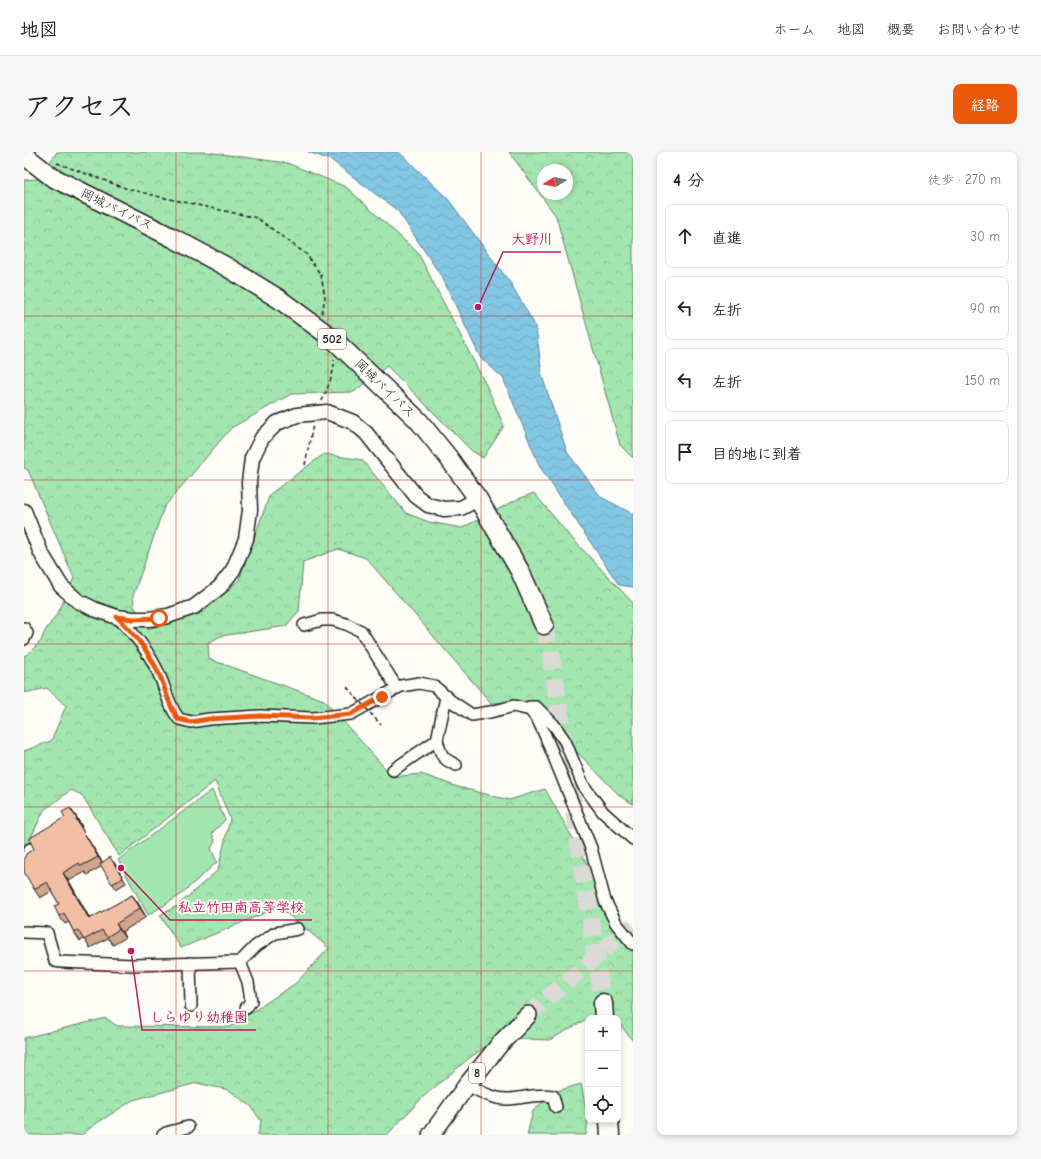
<!DOCTYPE html>
<html lang="ja">
<meta charset="utf-8">
<style>
:root{--surface:#fff;--page:#f6f6f6;--text:#202124;--muted:#757577;--line:#e0e0e0;--accent:#ea580c}
body{margin:0;font-family:"Comic Neue","Klee One",sans-serif;background:var(--page);color:var(--text)}
.controls{position:absolute;right:12px;bottom:12px;display:grid;overflow:hidden;border-radius:8px;box-shadow:0 2px 6px #0003}
.controls button{width:36px;height:36px;display:grid;place-items:center;padding:0;border:0;border-bottom:1px solid var(--line);background:var(--surface);color:var(--text);font:20px sans-serif}
.compass{position:absolute;left:513px;top:12px;width:36px;height:36px;border-radius:50%;background:var(--surface);box-shadow:0 2px 6px #0003;rotate:260deg}
.stop{position:absolute;width:12px;height:12px;margin:-9px;border:3px solid #ea580c;border-radius:50%;background:#fff}
.stop.end{background:#ea580c;border-color:#fff;box-shadow:0 1px 4px #0008}
.list{margin:0;padding:0;list-style:none}
h2{display:flex;justify-content:space-between;align-items:center;height:52px;margin:0;padding:0 16px;font-size:17px}
h2 small{font-size:13px;font-weight:400;color:var(--muted)}
.list li{display:grid;grid-template-columns:26px 1fr auto;gap:12px;align-items:center;box-sizing:border-box;height:64px;margin:0 8px 8px;padding:0 8px;border:1px solid var(--line);border-radius:8px}
.list b{display:block;font-size:15px;white-space:nowrap}
.list em{font-size:13px;font-style:normal;color:var(--muted)}
.icon{flex:none;width:22px;height:22px;fill:none;stroke:currentColor;stroke-width:2;stroke-linecap:round;stroke-linejoin:round}
.map{position:relative;flex:none;width:609px;height:983px;overflow:hidden;border-radius:8px}
header{display:flex;align-items:center;gap:24px;box-sizing:border-box;height:56px;padding:0 20px;background:var(--surface);border-bottom:1px solid var(--line)}
header strong{font-size:19px}
nav{display:flex;gap:22px;margin-inline-start:auto;font-size:14px}
.intro{display:flex;align-items:center;justify-content:space-between;box-sizing:border-box;height:96px;padding:0 24px}
h1{margin:0;font-size:28px}
.button{padding:10px 18px;border-radius:8px;background:var(--accent);color:#fff;font-size:14px;font-weight:700}
main{display:flex;gap:24px;padding:0 24px}
aside{flex:1;background:var(--surface);border-radius:8px;box-shadow:0 2px 6px #0003}
.map>svg:first-child{display:block}
.forest{fill:url(#forest-crowns);stroke:#608166;fill-rule:evenodd}
.garden{fill:#a3e6b0;stroke:#608166}
.water{fill:url(#water-waves);stroke:#5a8394}
.lines{fill:none;stroke-linecap:round;stroke-linejoin:round}
.primary-tunnel{stroke:#dbdad6;stroke-width:17;stroke-dasharray:17 8;stroke-linecap:butt}
.trunk-tunnel{stroke:#dbdad6;stroke-width:18;stroke-dasharray:18 9;stroke-linecap:butt}
.minor-casing{stroke:#1c1c1c;stroke-width:14}
.tertiary-casing{stroke:#1c1c1c;stroke-width:17}
.primary-casing{stroke:#1c1c1c;stroke-width:20}
.trunk-casing{stroke:#1c1c1c;stroke-width:21}
.path{stroke:#1c1c1c;stroke-width:1.5;stroke-dasharray:4 3;stroke-linecap:butt}
.minor{stroke:#fdfcf7;stroke-width:11}
.tertiary{stroke:#fdfcf7;stroke-width:14}
.primary{stroke:#fdfcf7;stroke-width:17}
.trunk{stroke:#fdfcf7;stroke-width:18}
.path-bridge{stroke:#1c1c1c;stroke-width:1.5;stroke-dasharray:4 3;stroke-linecap:butt}
.wall{fill:#d0a48d;stroke:#1c1c1c}
.shaded-wall{fill:#a98673;stroke:#1c1c1c}
.building{fill:#f2bfa4;stroke:#1c1c1c}
.route{stroke:#ea580c;stroke-width:5}
.grid{fill:none;stroke:#d62828;stroke-width:1;stroke-opacity:0.55}
.labels{text-anchor:middle;dominant-baseline:central;stroke-width:4;stroke-linejoin:round;paint-order:stroke}
.shield{fill:#fdfcf7;stroke:#605f5e;stroke-width:1}
.shield-label{font-size:12px;font-weight:bold;fill:#1c1c1c}
.street-label{font-size:13px;fill:#1c1c1c;stroke:#fdfcf7}
.leader{fill:none;stroke:#c2185b;stroke-width:1.5}
.callout-dot{fill:#c2185b;stroke:#fdfcf7;stroke-width:1.5}
.callout-label{font-size:14px;text-anchor:middle;font-weight:bold;fill:#c2185b;stroke:#fdfcf7;stroke-width:4;stroke-linejoin:round;paint-order:stroke}
</style>
<header>
<strong>地図</strong>
<nav><a>ホーム</a><a>地図</a><a>概要</a><a>お問い合わせ</a></nav>
</header>
<div class="intro"><h1>アクセス</h1><a class="button">経路</a></div>
<main>
<div class="map">
<svg width="609" height="983" viewBox="0 0 609 983">
<defs>
<pattern id="forest-crowns" width="20" height="18" patternUnits="userSpaceOnUse"><rect width="20" height="18" fill="#a3e6b0"/><path d="M2 6a3 3 0 1 1 6 0M12 15a3 3 0 1 1 6 0" fill="none" stroke="#8cc597"/></pattern>
<pattern id="water-waves" width="16" height="10" patternUnits="userSpaceOnUse"><rect width="16" height="10" fill="#83c7e4"/><path d="M0 5q4-4 8 0t8 0" fill="none" stroke="#71aac3"/></pattern>
</defs>
<rect width="100%" height="100%" fill="#fdfcf7"/>
<filter id="ink" filterUnits="userSpaceOnUse"><feTurbulence type="fractalNoise" baseFrequency=".025" numOctaves="2"/><feDisplacementMap in="SourceGraphic" scale="8" xChannelSelector="R" yChannelSelector="G"/><feConvolveMatrix kernelMatrix="1 2 1 2 8 2 1 2 1" color-interpolation-filters="sRGB"/></filter>
<g filter="url(#ink)">
<g class="forest">
<path d="M33 0H182L263 11 322 35 394 101 464 237 480 274 459 306 448 299 363 214 330 240 267 242 207 276 140 355 109 444 110 454 124 477 179 460 215 428 246 342 300 302 338 308 382 361 405 370 438 376 494 347 510 341 544 382 609 451V652L596 644 552 599 514 551H467L342 406 314 397 279 410 275 459 262 474 197 484 184 491 185 507 300 548 369 625 397 622 434 635 485 648 521 637 588 756 609 797V889L594 870V866L566 865 526 888 474 886 444 907 399 945 363 983H234L237 969 227 954 205 938 173 931 109 948 70 973 58 983H0V886L82 866 93 874 206 875 272 831 305 796 255 755 157 796 136 763 153 754 194 718 206 667 191 629 95 704 58 643 47 638 20 658 3 694 0 713V599L27 589 42 554 23 536 0 541V504L4 502 17 489 21 479 35 459 50 426 4 318 0 316V28L14 27Z"/>
<path d="M485 0H609V306L596 293 532 64ZM519 18H543V42H519Z"/>
<path d="M557 932 564 968 562 983H503L509 959 530 940Z"/>
</g>
<path class="garden" d="M188 638 201 668 188 681 191 689 187 697 193 710 155 744 124 763 94 708Z"/>
<path class="water" d="M284 0H375L424 47 487 132 512 175 518 224 543 300 577 345 609 362V435L595 433 516 315 479 226 456 205 419 127 374 59 307 8Z"/>
<g class="lines">
<path class="primary-tunnel" d="M504 863 609 773"/>
<path class="trunk-tunnel" d="M520 473 527 504 579 851"/>
<defs>
<g id="minor">
<path d="M93 465C110 481 125 500 135 522 142 538 144 553 155 567L167 570 185 567 236 564 289 566 327 562 377 534 395 531 410 534 427 549 448 563 466 560 490 554 506 558 514 568 521 583 567 696 581 749 592 771 609 792"/>
<path d="M280 473 298 468H309L322 472 337 479 373 536"/>
<path d="M0 476 3 481 0 487"/>
<path d="M505 555H512L530 573 541 589 559 633 579 660 609 687"/>
<path d="M413 588C417 603 417 606 432 613"/>
<path d="M369 618 413 588 422 545"/>
<path d="M0 712 6 697"/>
<path d="M0 780 23 781 31 809 37 810 109 813 216 810 232 794 251 781 274 777"/>
<path d="M216 810 224 830 227 849 222 856"/>
<path d="M166 811 167 854"/>
<path d="M443 933C456 939 470 948 485 947 500 946 515 941 529 944L532 955"/>
<path d="M139 983 142 981 164 975"/>
</g>
<path id="tertiary" d="M0 359 17 401 37 434 54 449 70 457 93 465 109 467H125L144 464 170 455 196 435 209 418 222 387 226 358 225 330 228 306 238 286 253 271 273 263 303 260 329 270 342 281 392 344 404 353 420 357 437 356 454 347"/>
<path id="primary" d="M407 983 443 933 476 892 504 863"/>
<g id="trunk">
<path d="M0 3 28 25 149 86 203 115 255 147 308 186 394 268 424 305 454 347 496 419 520 473"/>
<path d="M579 851 580 866"/>
<path d="M585 968 586 983"/>
</g>
</defs>
<use href="#minor" class="minor-casing"/>
<use href="#tertiary" class="tertiary-casing"/>
<use href="#primary" class="primary-casing"/>
<use href="#trunk" class="trunk-casing"/>
<g class="path">
<path d="M33 11 101 36 132 44 233 66 282 102 297 123 301 145 298 162"/>
<path d="M298 249C303 236 311 221 310 207"/>
<path d="M281 313 289 273"/>
</g>
<use href="#minor" class="minor"/>
<use href="#tertiary" class="tertiary"/>
<use href="#primary" class="primary"/>
<use href="#trunk" class="trunk"/>
<path class="path-bridge" d="M323 535 357 573"/>
</g>
<path class="wall" d="M46 656 58 675 57 676 78 710H90L102 731 92 737 78 714 63 723 61 720 45 729 66 767 108 743 114 751 122 765 98 780 101 786 89 793 84 786 66 796 60 787 56 789 50 780 45 770 41 772 35 764V752L28 739 16 746 10 737V697L41 665Z"/>
<g class="shaded-wall">
<path d="M46 656 52 664 58 675 53 667Z"/>
<path d="M52 667 57 676 80 713 74 705Z"/>
<path d="M39 721 45 729 71 776 65 767Z"/>
<path d="M108 743 114 751 122 765 116 756Z"/>
<path d="M92 772 98 780 101 786 95 777Z"/>
</g>
<g class="building">
<path d="M46 656 53 667H52L74 705 57 714 55 711 39 721 65 767 108 743 116 756 92 772 95 777 83 785 78 778 60 788 54 778 50 780 40 761 35 764 30 754 35 752 23 730 10 737 0 720V706L3 701 10 697 7 691 6 686 41 665 38 660Z"/>
<path d="M86 705 99 726 88 732 76 712Z"/>
</g>
</g>
<g class="lines" filter="url(#ink)">
<path class="route" d="M135 466 109 467 93 465C110 481 125 500 135 522 142 537 144 553 154 567L167 570 185 567 236 564 288 566 327 562 358 545"/>
</g>
<path class="grid" d="M152 0V983M304 0V983M457 0V983M0 164H609M0 328H609M0 492H609M0 655H609M0 819H609"/>
<g class="labels">
<g class="shield">
<rect x="294" y="177" width="28" height="20" rx="3"/>
<rect x="445" y="911" width="16" height="20" rx="3"/>
</g>
<g class="shield-label">
<text x="308" y="187">502</text>
<text x="453" y="921">8</text>
</g>
<g class="street-label">
<text transform="translate(93 57) rotate(26)">岡城バイパス</text>
<text transform="translate(361 236) rotate(44)">岡城バイパス</text>
</g>
</g>
<path class="leader" d="M454 155L479 100H537M97 716L146 768H288M107 799L118 878H232"/>
<g class="callout-dot">
<circle cx="454" cy="155" r="4"/>
<circle cx="97" cy="716" r="4"/>
<circle cx="107" cy="799" r="4"/>
</g>
<g class="callout-label">
<text x="508" y="92">大野川</text>
<text x="217" y="760">私立竹田南高等学校</text>
<text x="175" y="870">しらゆり幼稚園</text>
</g>
</svg>
<div class="controls">
<button>+</button>
<button>−</button>
<button><svg class="icon" aria-label="locate" viewBox="0 0 24 24"><circle cx="12" cy="12" r="6"/><path d="M12 2v4M12 18v4M2 12h4M18 12h4"/></svg></button>
</div>
<svg class="compass" viewBox="-18 -18 36 36"><path d="M0-13l5 13h-10z" fill="#e53935"/><path d="M0 13l5-13h-10z" fill="#757577"/></svg>
<div class="stop" style="left:135px;top:466px"></div>
<div class="stop end" style="left:358px;top:545px"></div>
</div>
<aside>
<h2>4 分<small>徒歩 · 270 m</small></h2>
<ul class="list">
<li><svg class="icon" aria-label="ahead" viewBox="0 0 24 24"><path d="M12 20V5M6 11l6-6 6 6"/></svg><div><b>直進</b></div><em>30 m</em></li>
<li><svg class="icon" aria-label="left" viewBox="0 0 24 24"><path d="M17 20v-9H6M10 6l-5 5 5 5"/></svg><div><b>左折</b></div><em>90 m</em></li>
<li><svg class="icon" aria-label="left" viewBox="0 0 24 24"><path d="M17 20v-9H6M10 6l-5 5 5 5"/></svg><div><b>左折</b></div><em>150 m</em></li>
<li><svg class="icon" aria-label="arrive" viewBox="0 0 24 24"><path d="M6 21V4h12l-3 4 3 4H6"/></svg><div><b>目的地に到着</b></div></li>
</ul>
</aside>
</main>
